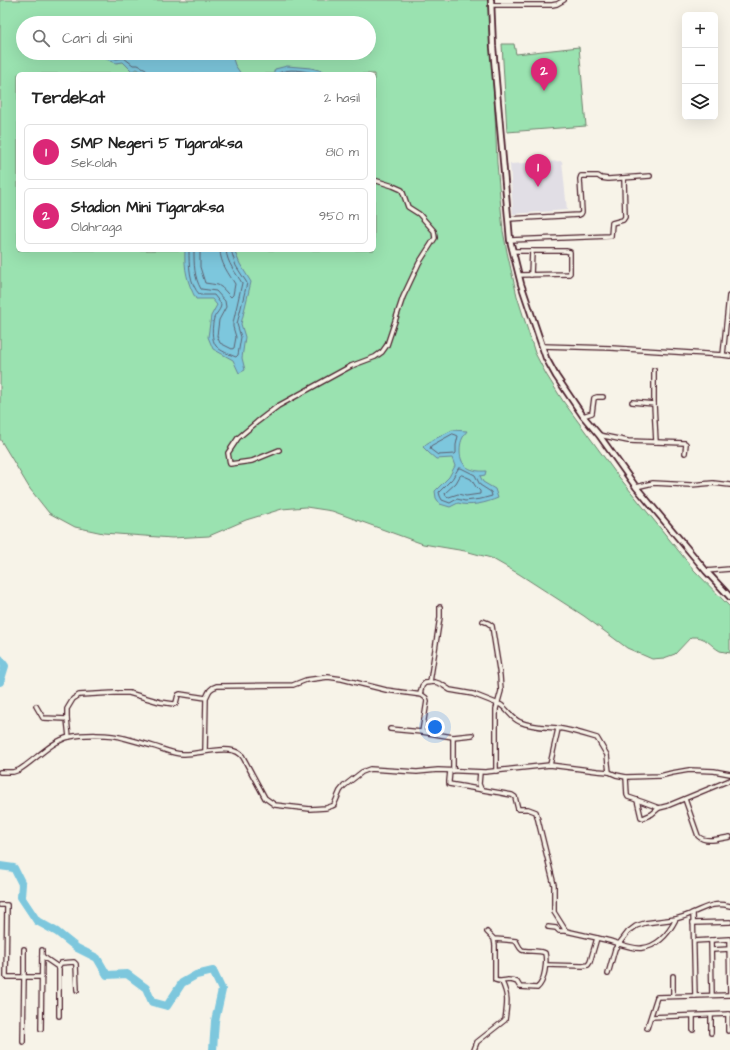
<!DOCTYPE html>
<html lang="id">
<meta charset="utf-8">
<style>
:root{--surface:#fff;--page:#f6f6f6;--text:#222;--muted:#767676;--line:#e0e0e0;--accent:#db2777}
body{margin:0;font-family:"Architects Daughter",sans-serif;background:var(--page);color:var(--text)}
.controls{position:absolute;right:12px;top:12px;display:grid;overflow:hidden;border-radius:6px;box-shadow:0 4px 16px #0002}
.controls button{width:36px;height:36px;display:grid;place-items:center;padding:0;border:0;border-bottom:1px solid var(--line);background:var(--surface);color:var(--text);font:20px sans-serif}
.you{position:absolute;left:435px;top:727px;width:14px;height:14px;margin:-10px;border:3px solid #fff;border-radius:50%;background:#1a73e8;box-shadow:0 0 0 6px #1a73e833}
.badge{display:grid;place-items:center;width:26px;height:26px;border-radius:50%;background:var(--accent);color:#fff;font-size:13px;font-weight:700}
.pin{position:absolute;translate:-50% -33px;filter:drop-shadow(0 1px 2px #0008)}
.pin::after{content:'';position:absolute;top:21px;width:14px;height:12px;background:inherit;clip-path:polygon(0 0,100% 0,50% 100%)}
.list{margin:0;padding:0;list-style:none}
h2{display:flex;justify-content:space-between;align-items:center;height:52px;margin:0;padding:0 16px;font-size:17px}
h2 small{font-size:13px;font-weight:400;color:var(--muted)}
.list li{display:grid;grid-template-columns:26px 1fr auto;gap:12px;align-items:center;box-sizing:border-box;height:56px;margin:0 8px 8px;padding:0 8px;border:1px solid var(--line);border-radius:6px}
.list b{display:block;font-size:15px;white-space:nowrap}
.list p{margin:0;font-size:13px;white-space:nowrap;color:var(--muted)}
.list em{font-size:13px;font-style:normal;color:var(--muted)}
.icon{flex:none;width:22px;height:22px;fill:none;stroke:currentColor;stroke-width:2;stroke-linecap:round;stroke-linejoin:round}
.map{position:relative;flex:none;width:730px;height:1050px;overflow:hidden}
.search{position:absolute;background:var(--surface);box-shadow:0 4px 16px #0002;left:16px;top:16px;width:360px;height:44px;display:flex;align-items:center;gap:10px;box-sizing:border-box;padding:0 14px;border-radius:22px;color:var(--muted);font-size:15px}
.panel{position:absolute;background:var(--surface);box-shadow:0 4px 16px #0002;left:16px;top:72px;width:360px;height:180px;border-radius:6px}
.map>svg:first-child{display:block}
.built{fill:#e1dee5}
.green{fill:#9ae2b0;stroke:#72806e;fill-rule:evenodd}
.water{fill:#7dc7dd;stroke:#698496}
.lines{fill:none;stroke-linecap:round;stroke-linejoin:round}
.shore{stroke:#5e6272;stroke-width:1}
.river{stroke:#7dc7dd;stroke-width:8}
.minor-casing{stroke:#4a1f2b;stroke-width:6}
.tertiary-casing{stroke:#4a1f2b;stroke-width:8}
.minor{stroke:#f7f3e8;stroke-width:3.5}
.tertiary{stroke:#f7f3e8;stroke-width:4.5}
</style>
<div class="map">
<svg width="730" height="1050" viewBox="0 0 730 1050">
<rect width="100%" height="100%" fill="#f7f3e8"/>
<filter id="ink" filterUnits="userSpaceOnUse"><feTurbulence type="fractalNoise" baseFrequency=".025" numOctaves="2"/><feDisplacementMap in="SourceGraphic" scale="8" xChannelSelector="R" yChannelSelector="G"/><feConvolveMatrix kernelMatrix="1 2 1 2 8 2 1 2 1" color-interpolation-filters="sRGB"/></filter>
<g filter="url(#ink)">
<path class="built" d="M562 161 567 210 513 214 510 164Z"/>
<g class="green">
<path d="M0 0H488L495 114 497 163 503 231 507 252 517 296 535 353 546 374 563 401 615 472 694 570 730 607V653C727 652 723 652 720 651 709 645 707 636 691 637L675 654 664 658 652 659 627 648 584 616 519 574 491 558 465 551 423 544 332 511 306 507 282 509 246 520 209 536 172 538 103 533 75 527 49 513 30 489 0 439ZM23 23H369V53H23ZM18 74H374V250H18Z"/>
<path d="M502 44H514L516 54 579 47 586 126 507 132Z"/>
</g>
<g class="water">
<path d="M107 53H231L235 65 241 74H146L137 69 132 71 123 62 116 63 106 59Z"/>
<path d="M287 66 311 68 334 74H273L275 69Z"/>
<path d="M185 250H234L240 264 251 282 241 324 245 337 242 358 245 370 239 373 233 360 213 349 208 337 211 316 217 305 212 299H196C187 282 184 269 185 250Z"/>
<path d="M452 430 467 431C462 438 460 442 460 451 460 467 471 472 486 471L485 475 480 476 483 482 495 489 498 498C486 503 470 507 458 503L450 507 440 504 436 498 435 491 449 477 455 466 452 458 436 459 429 453 423 447C426 442 446 434 452 430Z"/>
</g>
<g class="lines">
<g class="shore">
<path d="M110 53 112 57 116 59 124 58 133 65H138L146 69 147 74"/>
<path d="M277 74C287 67 306 71 317 74"/>
<path d="M189 250C189 265 189 284 200 295H214L221 304C221 310 216 313 214 318 212 326 211 340 216 346 220 351 231 355 236 357L238 355 241 337 237 324 247 283 236 266 231 250"/>
<path d="M194 250C194 264 194 277 201 289L216 291 225 301 226 307 219 320 217 336 220 343 232 349 234 348 236 337 233 327V323L242 283C236 273 227 263 226 250"/>
<path d="M200 250V267L205 283C209 284 214 284 218 285 224 288 227 294 231 297L233 295 235 284C229 274 220 263 220 250"/>
<path d="M453 434 456 435 458 436 456 445V453L455 454 438 455 430 449 431 446Z"/>
<path d="M459 468H461L475 475 480 485 491 492 492 496 481 499 465 501 457 499 450 503 442 500 440 496 439 492 452 479Z"/>
<path d="M462 475 471 479 476 487 480 491V494L466 496 458 494 449 497 446 496 445 493 456 483 460 476Z"/>
</g>
<g class="river">
<path d="M0 659 5 666 0 682"/>
<path d="M0 866 14 868 22 884 21 897 37 921 57 932 77 948 97 958 107 975 127 974 146 988 152 1002 167 1006 182 983 196 975 213 971 222 990 215 1021 213 1050"/>
</g>
<defs>
<g id="minor">
<path d="M491 5H552L557 4 564 0"/>
<path d="M508 219 579 215 581 214 582 212 580 179 581 176H598L601 178 608 179 650 176"/>
<path d="M510 240 611 236 612 223 623 220 625 217 624 179"/>
<path d="M513 251H566L570 252V273L569 274 519 275"/>
<path d="M531 275 532 251"/>
<path d="M730 296H729L723 355 730 356"/>
<path d="M542 346 611 348 723 355"/>
<path d="M654 370V404L656 442"/>
<path d="M632 402 654 404"/>
<path d="M583 416 592 413 594 398 597 397H603"/>
<path d="M599 435 628 441 656 442 685 443 686 444 685 453"/>
<path d="M279 450 252 461 230 464 228 453 238 438 257 422 278 406 351 366 375 357 382 352 387 345 403 297 419 263 435 238 434 231 419 214 408 207 402 190 393 186 374 180"/>
<path d="M636 487 653 483 691 485 713 483 730 485"/>
<path d="M706 571 730 569"/>
<path d="M483 621 488 623 492 626 500 676 501 691 496 709V771"/>
<path d="M430 682 440 617V607"/>
<path d="M420 694 422 686 425 683 435 682 441 684 450 690 473 694 501 705C508 710 512 719 520 722 531 727 545 727 557 728 571 730 584 734 597 738L607 755 609 772"/>
<path d="M36 706 43 718 67 719 69 737"/>
<path d="M67 719V709L73 699 79 695 115 693H129L160 702 174 704 176 703 178 695 180 694 206 698"/>
<path d="M390 729 422 732"/>
<path d="M205 751 206 698C209 691 210 688 217 686L293 685 306 680 328 677 342 679 386 690 422 695 426 698 427 701 422 732 453 737 472 735"/>
<path d="M550 765 558 729"/>
<path d="M450 771 449 781V784C470 788 491 791 512 795L515 797 518 809H528L536 812 554 885V912L566 931"/>
<path d="M453 771V737"/>
<path d="M0 772H13L19 770C34 761 52 741 69 737 83 734 111 734 124 738 135 741 146 744 156 747 165 750 174 754 183 754 197 755 229 744 240 754 242 755 243 757 244 759L265 798 275 805 310 809 326 808 332 806 334 805 340 791 344 786 362 772 370 769 417 772 438 770 485 772 550 765 597 771 609 772 616 775 626 777 660 776 672 773 689 770 714 771 730 774"/>
<path d="M480 772 479 784 481 789"/>
<path d="M626 777 627 795 628 797 643 802 659 808 667 806 730 780"/>
<path d="M685 799 698 836C706 844 721 838 730 837"/>
<path d="M637 800 641 817 643 818 652 814 659 808"/>
<path d="M0 905H7L6 977H24L23 1042"/>
<path d="M693 913 695 996"/>
<path d="M693 923 730 922"/>
<path d="M548 927 556 928 559 931H566C579 934 593 937 606 940 615 942 634 950 642 948 659 946 669 933 676 919 681 917 687 916 692 913 707 907 713 902 730 906"/>
<path d="M487 932 494 939 495 945V980C500 982 502 981 508 980 511 980 515 981 517 982L520 987 537 988C545 982 547 961 545 953 539 950 526 952 522 950 519 948 518 944 516 941L507 940 494 939"/>
<path d="M711 940 712 995"/>
<path d="M694 941 729 939 730 994"/>
<path d="M24 949V977H42"/>
<path d="M712 950 730 949"/>
<path d="M42 956 58 967 59 969V1016"/>
<path d="M546 965 583 966 588 965 590 962 597 938"/>
<path d="M58 967 61 963 74 962 76 964 77 990"/>
<path d="M608 974 615 949 628 932 636 926 645 923 676 919"/>
<path d="M673 996V976"/>
<path d="M728 1014V1031"/>
<path d="M693 1016V1030"/>
<path d="M651 1017 730 1014"/>
<path d="M647 1028 657 997 730 995"/>
<path d="M41 1029 42 950"/>
<path d="M711 1033V1015"/>
<path d="M474 1050 477 1042 505 1020C507 1004 509 997 502 982"/>
</g>
<path id="tertiary" d="M491 0 493 47 510 240 521 284 542 346 546 358 556 376 583 416 599 435 636 487 706 571 730 597"/>
</defs>
<use href="#minor" class="minor-casing"/>
<use href="#tertiary" class="tertiary-casing"/>
<use href="#minor" class="minor"/>
<use href="#tertiary" class="tertiary"/>
</g>
</g>
</svg>
<div class="controls">
<button>+</button>
<button>−</button>
<button><svg class="icon" aria-label="layers" viewBox="0 0 24 24"><path d="M12 4l9 5-9 5-9-5zM3 14l9 5 9-5"/></svg></button>
</div>
<div class="you"></div>
<div class="pin badge" style="left:538px;top:187px">1</div>
<div class="pin badge" style="left:544px;top:91px">2</div>
<div class="search"><svg class="icon" aria-label="search" viewBox="0 0 24 24"><circle cx="10" cy="10" r="6"/><path d="M15 15l6 6"/></svg>Cari di sini</div>
<section class="panel">
<h2>Terdekat<small>2 hasil</small></h2>
<ul class="list">
<li><span class="badge">1</span><div><b>SMP Negeri 5 Tigaraksa</b><p>Sekolah</p></div><em>810 m</em></li>
<li><span class="badge">2</span><div><b>Stadion Mini Tigaraksa</b><p>Olahraga</p></div><em>950 m</em></li>
</ul>
</section>
</div>
